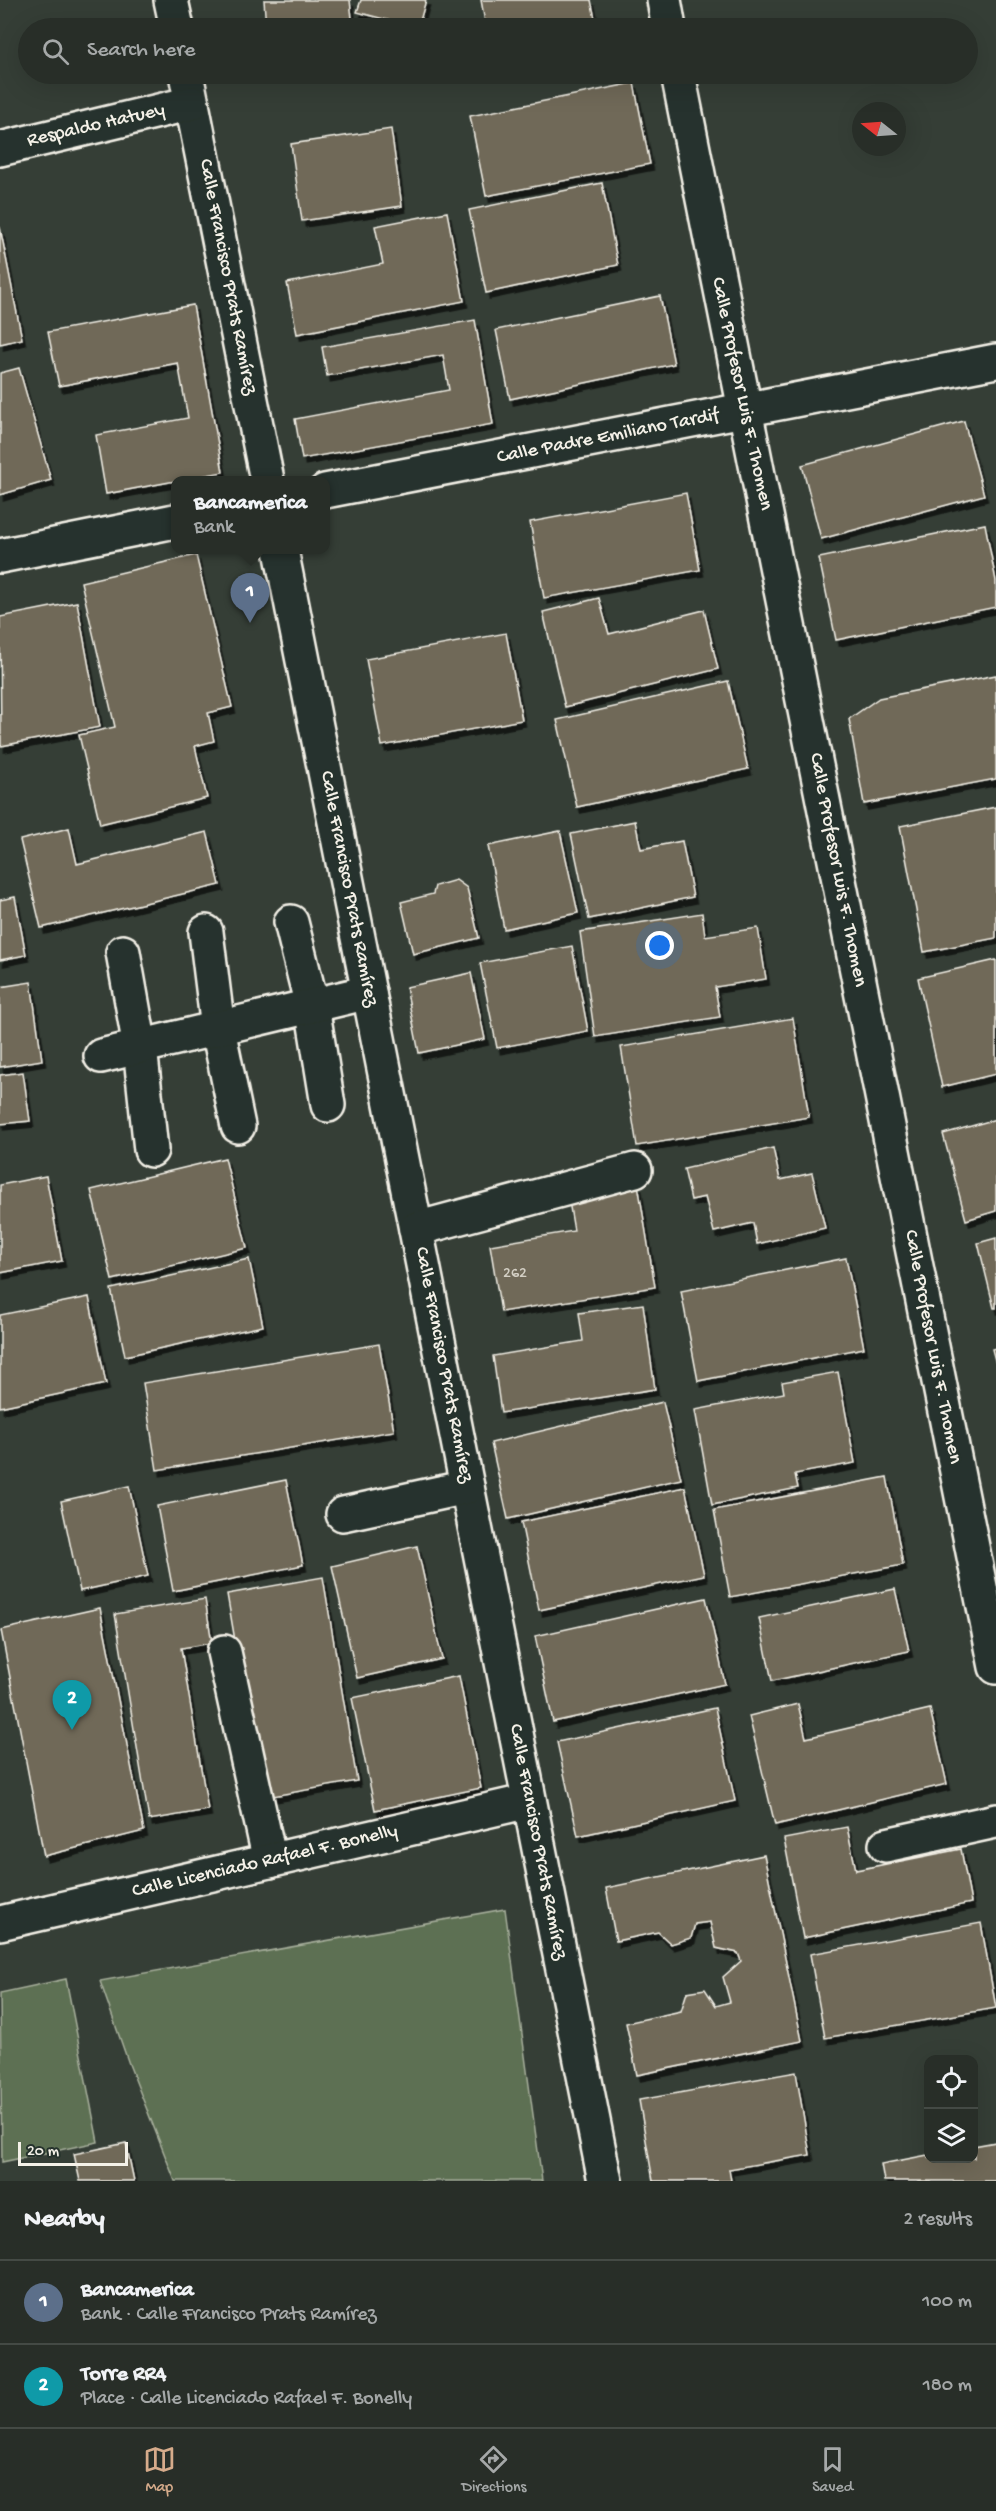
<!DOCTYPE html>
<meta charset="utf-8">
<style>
:root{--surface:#282e28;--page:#343a34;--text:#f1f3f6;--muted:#a5a8a8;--line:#444a45;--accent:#d6ab8b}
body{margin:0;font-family:"Gochi Hand",sans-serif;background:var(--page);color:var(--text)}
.controls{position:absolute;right:18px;bottom:18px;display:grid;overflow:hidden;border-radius:12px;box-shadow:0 6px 24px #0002}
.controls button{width:54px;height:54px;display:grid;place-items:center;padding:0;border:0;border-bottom:2px solid var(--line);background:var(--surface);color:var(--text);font:30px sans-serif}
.compass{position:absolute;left:852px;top:102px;width:54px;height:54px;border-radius:50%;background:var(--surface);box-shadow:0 6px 24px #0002;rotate:287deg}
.scale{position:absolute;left:18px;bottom:15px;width:110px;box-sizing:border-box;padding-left:6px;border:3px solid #f4f1e8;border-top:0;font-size:16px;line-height:21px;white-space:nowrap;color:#f4f1e8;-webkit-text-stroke:4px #26332d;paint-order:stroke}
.you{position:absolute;left:660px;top:946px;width:21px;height:21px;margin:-15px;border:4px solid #fff;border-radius:50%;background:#1a73e8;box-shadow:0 0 0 9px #1a73e833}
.badge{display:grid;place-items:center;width:39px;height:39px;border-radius:50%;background:var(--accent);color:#fff;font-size:20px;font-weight:700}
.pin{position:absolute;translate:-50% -50px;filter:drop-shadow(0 2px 3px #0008)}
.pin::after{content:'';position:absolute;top:32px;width:21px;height:18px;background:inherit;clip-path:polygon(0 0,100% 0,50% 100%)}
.popup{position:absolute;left:171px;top:476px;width:159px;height:78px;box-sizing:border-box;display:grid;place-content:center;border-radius:12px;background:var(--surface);filter:drop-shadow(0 2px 4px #0005);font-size:20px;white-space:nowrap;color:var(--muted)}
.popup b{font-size:22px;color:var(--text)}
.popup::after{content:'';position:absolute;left:50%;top:100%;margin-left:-12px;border:12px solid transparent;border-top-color:var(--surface)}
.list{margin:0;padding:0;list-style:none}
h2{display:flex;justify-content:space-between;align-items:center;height:78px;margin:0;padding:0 24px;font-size:26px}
h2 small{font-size:20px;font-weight:400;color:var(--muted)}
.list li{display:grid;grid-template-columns:39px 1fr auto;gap:18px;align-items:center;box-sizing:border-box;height:84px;padding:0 24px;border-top:2px solid var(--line)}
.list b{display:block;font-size:22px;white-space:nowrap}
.list p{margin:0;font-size:20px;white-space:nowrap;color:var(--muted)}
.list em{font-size:20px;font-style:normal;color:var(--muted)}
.icon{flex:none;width:33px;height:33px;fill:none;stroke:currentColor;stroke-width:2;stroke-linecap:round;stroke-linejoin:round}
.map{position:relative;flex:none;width:996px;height:2181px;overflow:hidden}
.search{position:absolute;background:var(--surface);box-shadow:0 6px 24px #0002;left:18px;right:18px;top:18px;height:66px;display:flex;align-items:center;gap:15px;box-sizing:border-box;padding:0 21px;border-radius:33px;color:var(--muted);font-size:22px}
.sheet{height:246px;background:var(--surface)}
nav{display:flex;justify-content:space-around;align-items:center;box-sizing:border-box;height:84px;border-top:2px solid var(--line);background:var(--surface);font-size:16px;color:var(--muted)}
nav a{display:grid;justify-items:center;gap:3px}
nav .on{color:var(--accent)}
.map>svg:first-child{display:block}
.green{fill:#5d6f52;stroke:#a8b09d;stroke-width:1.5}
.building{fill:#706958;stroke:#f4f1e8;stroke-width:1.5;filter:url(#shadow)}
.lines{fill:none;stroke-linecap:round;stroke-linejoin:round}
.minor-casing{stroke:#f4f1e8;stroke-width:38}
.minor{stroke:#26332d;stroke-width:33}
.labels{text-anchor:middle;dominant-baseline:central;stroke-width:4.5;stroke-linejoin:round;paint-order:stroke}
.number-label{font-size:16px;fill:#d3cfc4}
.street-label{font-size:20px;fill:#f4f1e8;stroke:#26332d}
</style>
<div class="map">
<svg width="996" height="2181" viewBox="0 0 996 2181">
<defs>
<filter id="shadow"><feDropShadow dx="3.5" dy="6" stdDeviation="0" flood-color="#0009"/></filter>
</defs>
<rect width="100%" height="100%" fill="#353e36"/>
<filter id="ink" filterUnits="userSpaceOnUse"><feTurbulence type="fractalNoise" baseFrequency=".0167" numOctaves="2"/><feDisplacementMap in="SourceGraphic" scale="12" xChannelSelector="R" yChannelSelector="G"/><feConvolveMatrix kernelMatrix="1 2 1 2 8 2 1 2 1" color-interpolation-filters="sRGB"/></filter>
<g filter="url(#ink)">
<g class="green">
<path d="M505 1909 542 2181H175L129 2064 100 1981Z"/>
<path d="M66 1979 98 2142 2 2162 0 1993Z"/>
</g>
<g class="building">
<path d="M264 0H350L353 28H266Z"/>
<path d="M361 0H426L418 28 357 12Z"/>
<path d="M481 0H591L597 28H486Z"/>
<path d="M634 83 650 164 486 196 470 116Z"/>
<path d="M391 129 402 206 302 221 291 144Z"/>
<path d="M602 183 618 265 486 293 469 210Z"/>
<path d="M447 212 464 301 297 334 287 283 383 264 375 226Z"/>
<path d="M0 227 22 339 0 344Z"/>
<path d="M660 296 674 364 510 399 496 330Z"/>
<path d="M193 305 223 472 106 494 96 435 188 418 178 363 59 386 48 332Z"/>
<path d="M475 320 493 424 302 459 295 419 449 390 443 355 327 376 322 347Z"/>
<path d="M19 368 51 480 0 495V373Z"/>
<path d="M964 421 984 495 821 539 802 465Z"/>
<path d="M686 493 700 570 544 598 530 522Z"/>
<path d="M985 524 996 581V607L836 640 819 558Z"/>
<path d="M196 555 232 707 208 713 214 741 195 746 207 798 100 824 79 735 115 727 81 582Z"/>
<path d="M599 598 609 634 704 610 718 669 565 707 543 612Z"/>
<path d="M77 602 100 727 1 746 0 617Z"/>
<path d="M506 633 522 720 382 746 366 659Z"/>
<path d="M996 675V779L864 804 849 719 879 698Z"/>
<path d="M728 681 748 769 577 807 557 720Z"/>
<path d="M996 807V938L924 952 900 826Z"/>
<path d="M635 821 641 849 682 841 693 897 589 919 571 834Z"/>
<path d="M69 828 77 864 207 832 220 885 41 928 20 840Z"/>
<path d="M560 831 578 913 504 929 488 846Z"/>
<path d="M456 880 467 888 479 938 413 954 401 902 433 894 435 886Z"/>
<path d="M15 897 26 955 0 960V900Z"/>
<path d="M702 913 705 936 758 928 766 979 715 987 720 1017 595 1037 580 932Z"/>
<path d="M572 946 588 1031 497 1048 480 963Z"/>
<path d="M996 960V1074L942 1087 918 978Z"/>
<path d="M471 973 485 1039 419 1053 406 987Z"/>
<path d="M31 982 42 1060 0 1067V987Z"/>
<path d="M793 1018 809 1117 637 1146 621 1047Z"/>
<path d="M23 1072 30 1121 0 1124V1075Z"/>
<path d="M996 1119V1211L966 1220 943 1134Z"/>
<path d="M773 1148 780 1180 812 1173 825 1228 757 1244 753 1223 714 1232 705 1197 691 1200 684 1169Z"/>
<path d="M225 1158 247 1248 112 1280 91 1190Z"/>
<path d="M46 1176 62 1261 0 1273V1185Z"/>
<path d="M638 1184 655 1287 501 1312 490 1245 574 1231 568 1195Z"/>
<path d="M996 1238V1308H994L978 1243Z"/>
<path d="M846 1258 864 1348 698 1381 681 1291Z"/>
<path d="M249 1259 263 1326 125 1356 111 1289Z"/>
<path d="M89 1297 106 1384 0 1407V1315Z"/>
<path d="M643 1304 655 1389 501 1413 493 1356 583 1341 579 1313Z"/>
<path d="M379 1344 394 1431 157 1470 143 1383Z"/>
<path d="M996 1348V1364L992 1349Z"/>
<path d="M838 1372 855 1463 795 1474 798 1488 712 1505 695 1410 784 1393 782 1382Z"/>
<path d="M663 1402 681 1479 508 1519 491 1443Z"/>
<path d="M887 1477 903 1565 730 1597 714 1510Z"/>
<path d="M286 1480 303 1565 173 1591 157 1506Z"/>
<path d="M129 1486 148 1576 80 1591 61 1501Z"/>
<path d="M685 1487 704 1575 539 1610 521 1522Z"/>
<path d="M417 1546 442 1659 357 1678 332 1566Z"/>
<path d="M323 1577 357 1781 262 1798 227 1594Z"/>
<path d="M895 1589 909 1651 772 1681 759 1618Z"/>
<path d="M706 1598 725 1684 553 1722 535 1636Z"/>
<path d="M205 1599 212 1643 181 1648 208 1810 149 1820 115 1614Z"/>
<path d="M100 1608 144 1831 44 1856 1 1630Z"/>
<path d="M459 1676 481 1788 375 1810 352 1698Z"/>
<path d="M798 1704 806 1738 930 1709 947 1784 775 1825 749 1716Z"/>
<path d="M715 1708 735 1801 578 1836 557 1742Z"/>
<path d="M847 1827 856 1870 961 1849 971 1903 803 1938 784 1839Z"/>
<path d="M764 1855 802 2041 637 2075 626 2023 681 2011 687 1992 705 1989 716 2006 730 2002 723 1977 741 1961 738 1953 716 1948 710 1922 695 1924 691 1938 671 1944 658 1932 616 1941 606 1888Z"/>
<path d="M981 1923 996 2008 825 2038 810 1954Z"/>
<path d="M796 2072 810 2155 729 2169 731 2181H653L639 2100Z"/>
<path d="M996 2142V2181H884L881 2164 928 2155V2158H974V2146Z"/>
<path d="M126 2143 134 2181H80L74 2154Z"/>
</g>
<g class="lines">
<defs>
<g id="minor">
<path d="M171 0 177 28"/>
<path d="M664 0 669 28"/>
<path d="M186 74 267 480"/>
<path d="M678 74 996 1667"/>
<path d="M0 149 192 103"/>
<path d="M325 491 996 361"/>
<path d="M281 550 605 2181"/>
<path d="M0 556 175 521"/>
<path d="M291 922 312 1006 328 1105"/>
<path d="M206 932 218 1029 238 1126"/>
<path d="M123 952 140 1047 151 1150"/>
<path d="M101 1056 369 992"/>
<path d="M416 1229 635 1170"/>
<path d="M343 1514 467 1487"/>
<path d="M224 1652 270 1861"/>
<path d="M886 1845 996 1821"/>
<path d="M0 1923 529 1801"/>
</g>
</defs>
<use href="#minor" class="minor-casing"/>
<use href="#minor" class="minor"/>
</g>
</g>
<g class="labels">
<g class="number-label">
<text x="515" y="1274">262</text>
</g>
<g class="street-label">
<text transform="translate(96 126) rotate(-13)">Respaldo Hatuey</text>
<text transform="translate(227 277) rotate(79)">Calle Francisco Prats Ramírez</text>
<text transform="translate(741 394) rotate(78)">Calle Profesor Luis F. Thomen</text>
<text transform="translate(608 437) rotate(-11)">Calle Padre Emiliano Tardif</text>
<text transform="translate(837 870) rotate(79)">Calle Profesor Luis F. Thomen</text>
<text transform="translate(348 889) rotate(79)">Calle Francisco Prats Ramírez</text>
<text transform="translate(932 1347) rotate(79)">Calle Profesor Luis F. Thomen</text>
<text transform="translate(443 1365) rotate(79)">Calle Francisco Prats Ramírez</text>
<text transform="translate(537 1842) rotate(79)">Calle Francisco Prats Ramírez</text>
<text transform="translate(265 1862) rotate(-13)">Calle Licenciado Rafael F. Bonelly</text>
</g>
</g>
</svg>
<div class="controls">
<button><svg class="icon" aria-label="locate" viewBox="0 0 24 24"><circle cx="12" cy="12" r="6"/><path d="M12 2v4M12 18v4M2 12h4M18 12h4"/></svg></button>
<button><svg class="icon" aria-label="layers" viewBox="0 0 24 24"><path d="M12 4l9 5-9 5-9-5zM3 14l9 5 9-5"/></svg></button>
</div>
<svg class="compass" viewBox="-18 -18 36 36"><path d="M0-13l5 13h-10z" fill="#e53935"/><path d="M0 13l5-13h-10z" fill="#a5a8a8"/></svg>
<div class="scale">20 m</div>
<div class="you"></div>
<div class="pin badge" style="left:250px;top:623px;background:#5c6f8a">1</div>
<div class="popup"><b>Bancamerica</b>Bank</div>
<div class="pin badge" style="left:72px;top:1730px;background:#0f9aa8">2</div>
<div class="search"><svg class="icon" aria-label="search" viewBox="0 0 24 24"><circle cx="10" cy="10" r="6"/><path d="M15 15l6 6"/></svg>Search here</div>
</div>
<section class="sheet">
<h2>Nearby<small>2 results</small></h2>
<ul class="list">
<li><span class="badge" style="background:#5c6f8a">1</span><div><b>Bancamerica</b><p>Bank · Calle Francisco Prats Ramírez</p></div><em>100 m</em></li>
<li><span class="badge" style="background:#0f9aa8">2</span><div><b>Torre RR4</b><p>Place · Calle Licenciado Rafael F. Bonelly</p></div><em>180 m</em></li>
</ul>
</section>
<nav>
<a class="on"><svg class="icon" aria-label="map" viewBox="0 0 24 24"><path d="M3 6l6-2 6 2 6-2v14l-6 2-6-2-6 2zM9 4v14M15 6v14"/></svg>Map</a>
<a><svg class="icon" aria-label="directions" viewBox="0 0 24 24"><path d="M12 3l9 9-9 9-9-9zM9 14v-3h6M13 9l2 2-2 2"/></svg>Directions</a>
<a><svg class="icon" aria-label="saved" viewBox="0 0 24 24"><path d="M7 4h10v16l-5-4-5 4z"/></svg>Saved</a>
</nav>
